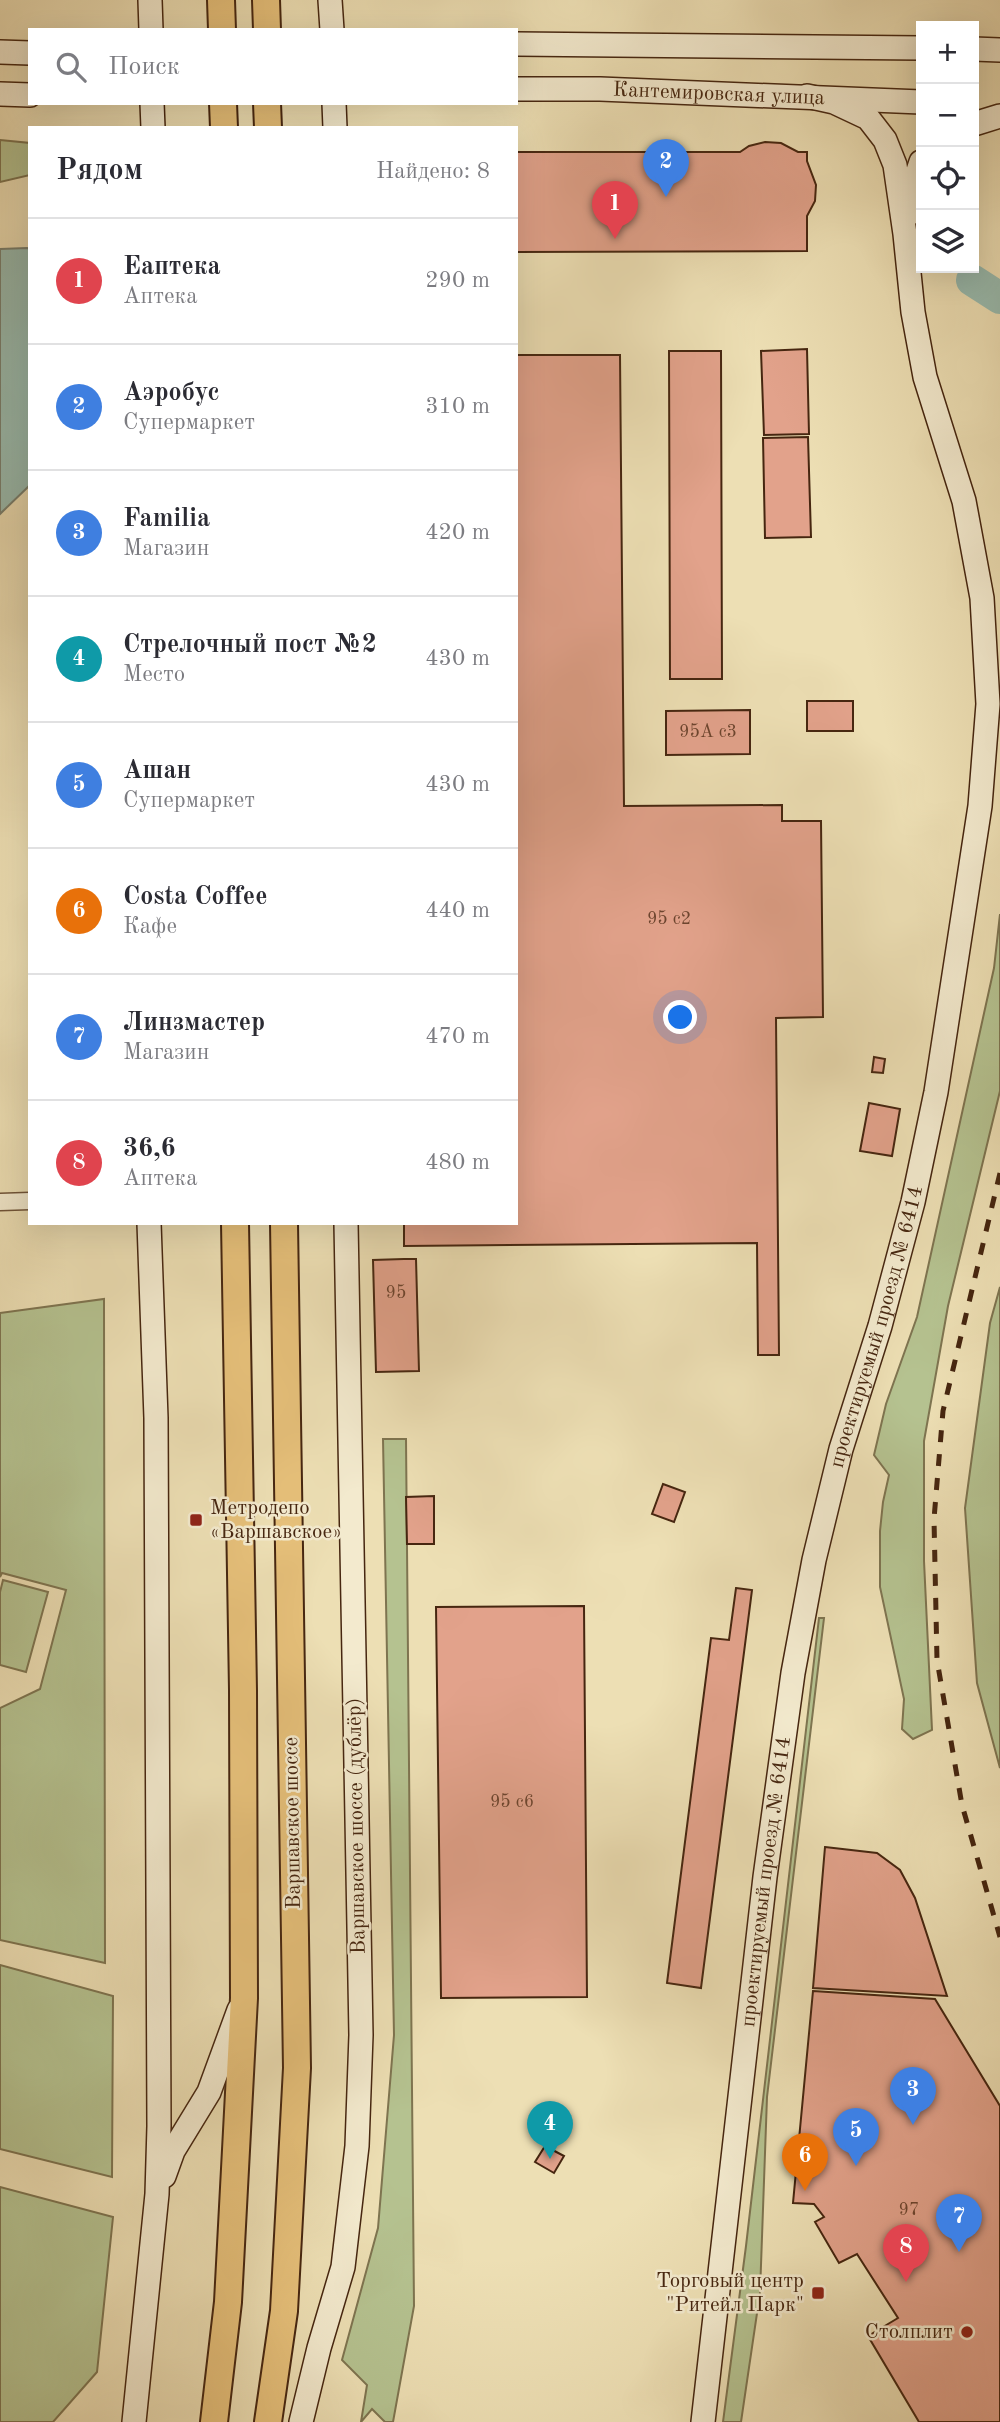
<!DOCTYPE html>
<html lang="ru">
<meta charset="utf-8">
<style>
:root{--surface:#fff;--page:#f2f2f3;--text:#2b2b33;--muted:#7c7c81;--line:#e1e1e2;--accent:#111827}
body{margin:0;font-family:"Old Standard TT",serif;background:var(--page);color:var(--text)}
.controls{position:absolute;right:21px;top:21px;display:grid;overflow:hidden;border-radius:0px;box-shadow:0 7px 28px #0002}
.controls button{width:63px;height:63px;display:grid;place-items:center;padding:0;border:0;border-bottom:2px solid var(--line);background:var(--surface);color:var(--text);font:35px sans-serif}
.you{position:absolute;left:681px;top:1018px;width:24px;height:24px;margin:-18px;border:5px solid #fff;border-radius:50%;background:#1a73e8;box-shadow:0 0 0 10px #1a73e833}
.badge{display:grid;place-items:center;width:46px;height:46px;border-radius:50%;background:var(--accent);color:#fff;font-size:23px;font-weight:700}
.pin{position:absolute;translate:-50% -58px;filter:drop-shadow(0 2px 4px #0008)}
.pin::after{content:'';position:absolute;top:37px;width:24px;height:21px;background:inherit;clip-path:polygon(0 0,100% 0,50% 100%)}
.list{margin:0;padding:0;list-style:none}
h2{display:flex;justify-content:space-between;align-items:center;height:91px;margin:0;padding:0 28px;font-size:30px}
h2 small{font-size:23px;font-weight:400;color:var(--muted)}
.list li{display:grid;grid-template-columns:46px 1fr auto;gap:21px;align-items:center;box-sizing:border-box;height:126px;padding:0 28px;border-top:2px solid var(--line)}
.list b{display:block;font-size:26px;white-space:nowrap}
.list p{margin:0;font-size:23px;white-space:nowrap;color:var(--muted)}
.list em{font-size:23px;font-style:normal;color:var(--muted)}
.icon{flex:none;width:38px;height:38px;fill:none;stroke:currentColor;stroke-width:2;stroke-linecap:round;stroke-linejoin:round}
.map{position:relative;flex:none;width:1000px;height:2422px;overflow:hidden}
.search{position:absolute;background:var(--surface);box-shadow:0 7px 28px #0002;left:28px;top:28px;width:490px;height:77px;display:flex;align-items:center;gap:18px;box-sizing:border-box;padding:0 24px;border-radius:0px;color:var(--muted);font-size:26px}
.panel{position:absolute;background:var(--surface);box-shadow:0 7px 28px #0002;left:28px;top:126px;width:490px;height:1099px;border-radius:0px}
.map>svg:first-child{display:block}
.green{fill:#b5c290;stroke:#7e7450;stroke-width:2}
.water{fill:#99bcb0;stroke:#788070;stroke-width:2}
.lines{fill:none;stroke-linecap:round;stroke-linejoin:round}
.river{stroke:#99bcb0;stroke-width:32}
.building{fill:#e2a28b;stroke:#462610;stroke-width:2}
.minor-casing{stroke:#705439;stroke-width:19}
.secondary-casing{stroke:#462610;stroke-width:26}
.primary-casing{stroke:#462610;stroke-width:30}
.minor{stroke:#f3eace;stroke-width:16}
.secondary{stroke:#f3eace;stroke-width:23}
.primary{stroke:#e6c07a;stroke-width:26}
.rail{stroke:#462610;stroke-width:5;stroke-dasharray:12 12;stroke-linecap:butt}
.poi-dot{fill:#8f2418;stroke:#f3eace;stroke-width:2.5}
.labels{text-anchor:middle;dominant-baseline:central;stroke-width:5;stroke-linejoin:round;paint-order:stroke}
.number-label{font-size:18px;fill:#6d452f}
.street-label{font-size:21px;fill:#462610;stroke:#f3eace}
.poi-label{font-size:21px;fill:#462610;stroke:#f3eace;text-anchor:end}
</style>
<div class="map">
<svg width="1000" height="2422" viewBox="0 0 1000 2422">
<rect width="100%" height="100%" fill="#eddfb4"/>
<filter id="stains"><feTurbulence type="fractalNoise" baseFrequency=".00286" numOctaves="4"/><feColorMatrix values="0 0 0 0 .2 0 0 0 0 .09 0 0 0 0 .02 0 0 0 .5 -.17"/></filter>
<radialGradient id="worn" r=".72"><stop offset=".6" stop-color="#630" stop-opacity="0"/><stop offset="1" stop-color="#630" stop-opacity=".3"/></radialGradient>
<g class="green">
<path d="M0 140 30 143V175L0 182Z"/>
<path d="M1000 914V1091L948 1306 924 1441V1561L932 1730 913 1739 902 1729 904 1699 880 1587V1531L883 1502 889 1475 874 1455 886 1404 917 1317 994 968Z"/>
<path d="M1000 1287V1768L977 1683 965 1508 990 1323Z"/>
<path d="M104 1299V1309L105 1963 0 1940V1708L40 1689 66 1590 2 1573 0 1577V1313Z"/>
<path d="M383 1439H406L414 2306 393 2422H385L372 2409 361 2422 367 2385 342 2360 378 2228 394 2035Z"/>
<path d="M3 1580 48 1592 26 1672 0 1665V1592Z"/>
<path d="M819 1618H824L767 2097 760 2293 741 2422H723L746 2246Z"/>
<path d="M0 1965 113 1996 112 2177 0 2149Z"/>
<path d="M0 2187 113 2217 97 2372 53 2422H0Z"/>
</g>
<path class="water" d="M27 248 30 249V485L0 514V249Z"/>
<g class="lines">
<path class="river" d="M972 280 1000 298"/>
</g>
<g class="building">
<path d="M765 142 781 143 798 152H807V161L816 185 815 201 807 216V251L516 252V152H740L749 146Z"/>
<path d="M807 349 809 434 764 435 761 351Z"/>
<path d="M669 351H721L722 679H670Z"/>
<path d="M516 355H620L624 806 782 805V821H821L823 1017 776 1018 779 1355H758L757 1243 404 1246V1223H516Z"/>
<path d="M808 437 811 537 765 538 763 438Z"/>
<rect x="807" y="701" width="46" height="30"/>
<path d="M750 710V754L666 755V711Z"/>
<path d="M874 1057 885 1059 883 1073 872 1072Z"/>
<path d="M869 1103 900 1109 892 1156 860 1151Z"/>
<path d="M404 1259H416L419 1371 376 1372 373 1260Z"/>
<path d="M663 1484 685 1492 674 1522 652 1514Z"/>
<path d="M434 1496V1544H407L406 1497Z"/>
<path d="M736 1588 752 1590 701 1988 667 1983 711 1638 729 1640Z"/>
<path d="M584 1606 587 1997 441 1998 436 1607Z"/>
<path d="M825 1847 877 1853 900 1870 915 1898 947 1996 813 1988Z"/>
<path d="M813 1991 935 1999 1000 2106V2422H919L868 2336 898 2318 857 2254 839 2263 815 2222 824 2217 814 2204 793 2203Z"/>
<path d="M545 2146 564 2156 554 2173 535 2162Z"/>
</g>
<g class="lines">
<defs>
<path id="minor" d="M0 1202 30 1201"/>
<g id="secondary">
<path d="M150 0 151 30"/>
<path d="M330 0 332 30"/>
<path d="M516 44 921 48"/>
<path d="M974 49 1000 50"/>
<path d="M0 52 30 53"/>
<path id="s1" d="M516 89H600L921 102"/>
<path d="M0 94 30 95"/>
<path d="M152 103 153 128"/>
<path d="M334 103 335 128"/>
<path d="M974 124 1000 116"/>
<path d="M909 214 914 183 921 162"/>
<path d="M164 2176 173 2151 209 2092 239 2010"/>
<path d="M134 2422 157 2194 159 2126 156 1418 149 1223"/>
<path d="M301 2422 319 2348 343 2267 357 2146 361 2035 346 1223"/>
<path id="s2" d="M703 2422 765 1877 793 1673 814 1560 841 1449 880 1326 913 1202 936 1092 980 806 988 704 982 598 964 501 925 377 913 312 905 234 895 165 885 140 868 118 834 102 807 96"/>
</g>
<g id="primary">
<path d="M221 0 222 30"/>
<path d="M266 0 267 30"/>
<path d="M223 103 224 128"/>
<path d="M267 103 268 128"/>
<path d="M214 2422 228 2302 244 1998 243 1690 235 1223"/>
<path d="M268 2422 284 2311 297 2068 284 1223"/>
</g>
</defs>
<use href="#minor" class="minor-casing"/>
<use href="#secondary" class="secondary-casing"/>
<use href="#primary" class="primary-casing"/>
<use href="#minor" class="minor"/>
<use href="#secondary" class="secondary"/>
<use href="#primary" class="primary"/>
<path class="rail" d="M1000 1173 943 1411 934 1519 937 1660 962 1805 1000 1937"/>
</g>
<g class="poi-dot">
<rect x="189" y="1513" width="14" height="14" rx="3.5"/>
<rect x="811" y="2286" width="14" height="14" rx="3.5"/>
<circle cx="967" cy="2332" r="7"/>
</g>
<g class="labels">
<g class="number-label">
<text x="708" y="732">95А с3</text>
<text x="669" y="919">95 с2</text>
<text x="396" y="1293">95</text>
<text x="512" y="1802">95 с6</text>
<text x="909" y="2210">97</text>
</g>
<g class="street-label">
<text stroke="none"><textPath href="#s1" startOffset="203">Кантемировская улица</textPath></text>
<text stroke="none"><textPath href="#s2" startOffset="1111">проектируемый проезд № 6414</textPath></text>
<text transform="translate(293 1823) rotate(-91)">Варшавское шоссе</text>
<text transform="translate(357 1826) rotate(-91)">Варшавское шоссе (дублёр)</text>
<text stroke="none"><textPath href="#s2" startOffset="544">проектируемый проезд № 6414</textPath></text>
</g>
<g class="poi-label">
<text x="210" y="1508" text-anchor="start">Метродепо<tspan x="210" dy="24">«Варшавское»</tspan></text>
<text x="804" y="2281">Торговый центр<tspan x="804" dy="24">"Ритейл Парк"</tspan></text>
<text x="953" y="2332">Столплит</text>
</g>
</g>
<rect width="100%" height="100%" filter="url(#stains)"/>
<rect width="100%" height="100%" fill="url(#worn)"/>
</svg>
<div class="controls">
<button>+</button>
<button>−</button>
<button><svg class="icon" aria-label="locate" viewBox="0 0 24 24"><circle cx="12" cy="12" r="6"/><path d="M12 2v4M12 18v4M2 12h4M18 12h4"/></svg></button>
<button><svg class="icon" aria-label="layers" viewBox="0 0 24 24"><path d="M12 4l9 5-9 5-9-5zM3 14l9 5 9-5"/></svg></button>
</div>
<div class="you"></div>
<div class="pin badge" style="left:615px;top:239px;background:#e0444e">1</div>
<div class="pin badge" style="left:666px;top:197px;background:#3f7fe0">2</div>
<div class="pin badge" style="left:913px;top:2125px;background:#3f7fe0">3</div>
<div class="pin badge" style="left:550px;top:2159px;background:#0f9aa8">4</div>
<div class="pin badge" style="left:856px;top:2166px;background:#3f7fe0">5</div>
<div class="pin badge" style="left:805px;top:2191px;background:#e8710a">6</div>
<div class="pin badge" style="left:959px;top:2252px;background:#3f7fe0">7</div>
<div class="pin badge" style="left:906px;top:2282px;background:#e0444e">8</div>
<div class="search"><svg class="icon" aria-label="search" viewBox="0 0 24 24"><circle cx="10" cy="10" r="6"/><path d="M15 15l6 6"/></svg>Поиск</div>
<section class="panel">
<h2>Рядом<small>Найдено: 8</small></h2>
<ul class="list">
<li><span class="badge" style="background:#e0444e">1</span><div><b>Еаптека</b><p>Аптека</p></div><em>290 m</em></li>
<li><span class="badge" style="background:#3f7fe0">2</span><div><b>Аэробус</b><p>Супермаркет</p></div><em>310 m</em></li>
<li><span class="badge" style="background:#3f7fe0">3</span><div><b>Familia</b><p>Магазин</p></div><em>420 m</em></li>
<li><span class="badge" style="background:#0f9aa8">4</span><div><b>Стрелочный пост №2</b><p>Место</p></div><em>430 m</em></li>
<li><span class="badge" style="background:#3f7fe0">5</span><div><b>Ашан</b><p>Супермаркет</p></div><em>430 m</em></li>
<li><span class="badge" style="background:#e8710a">6</span><div><b>Costa Coffee</b><p>Кафе</p></div><em>440 m</em></li>
<li><span class="badge" style="background:#3f7fe0">7</span><div><b>Линзмастер</b><p>Магазин</p></div><em>470 m</em></li>
<li><span class="badge" style="background:#e0444e">8</span><div><b>36,6</b><p>Аптека</p></div><em>480 m</em></li>
</ul>
</section>
</div>
